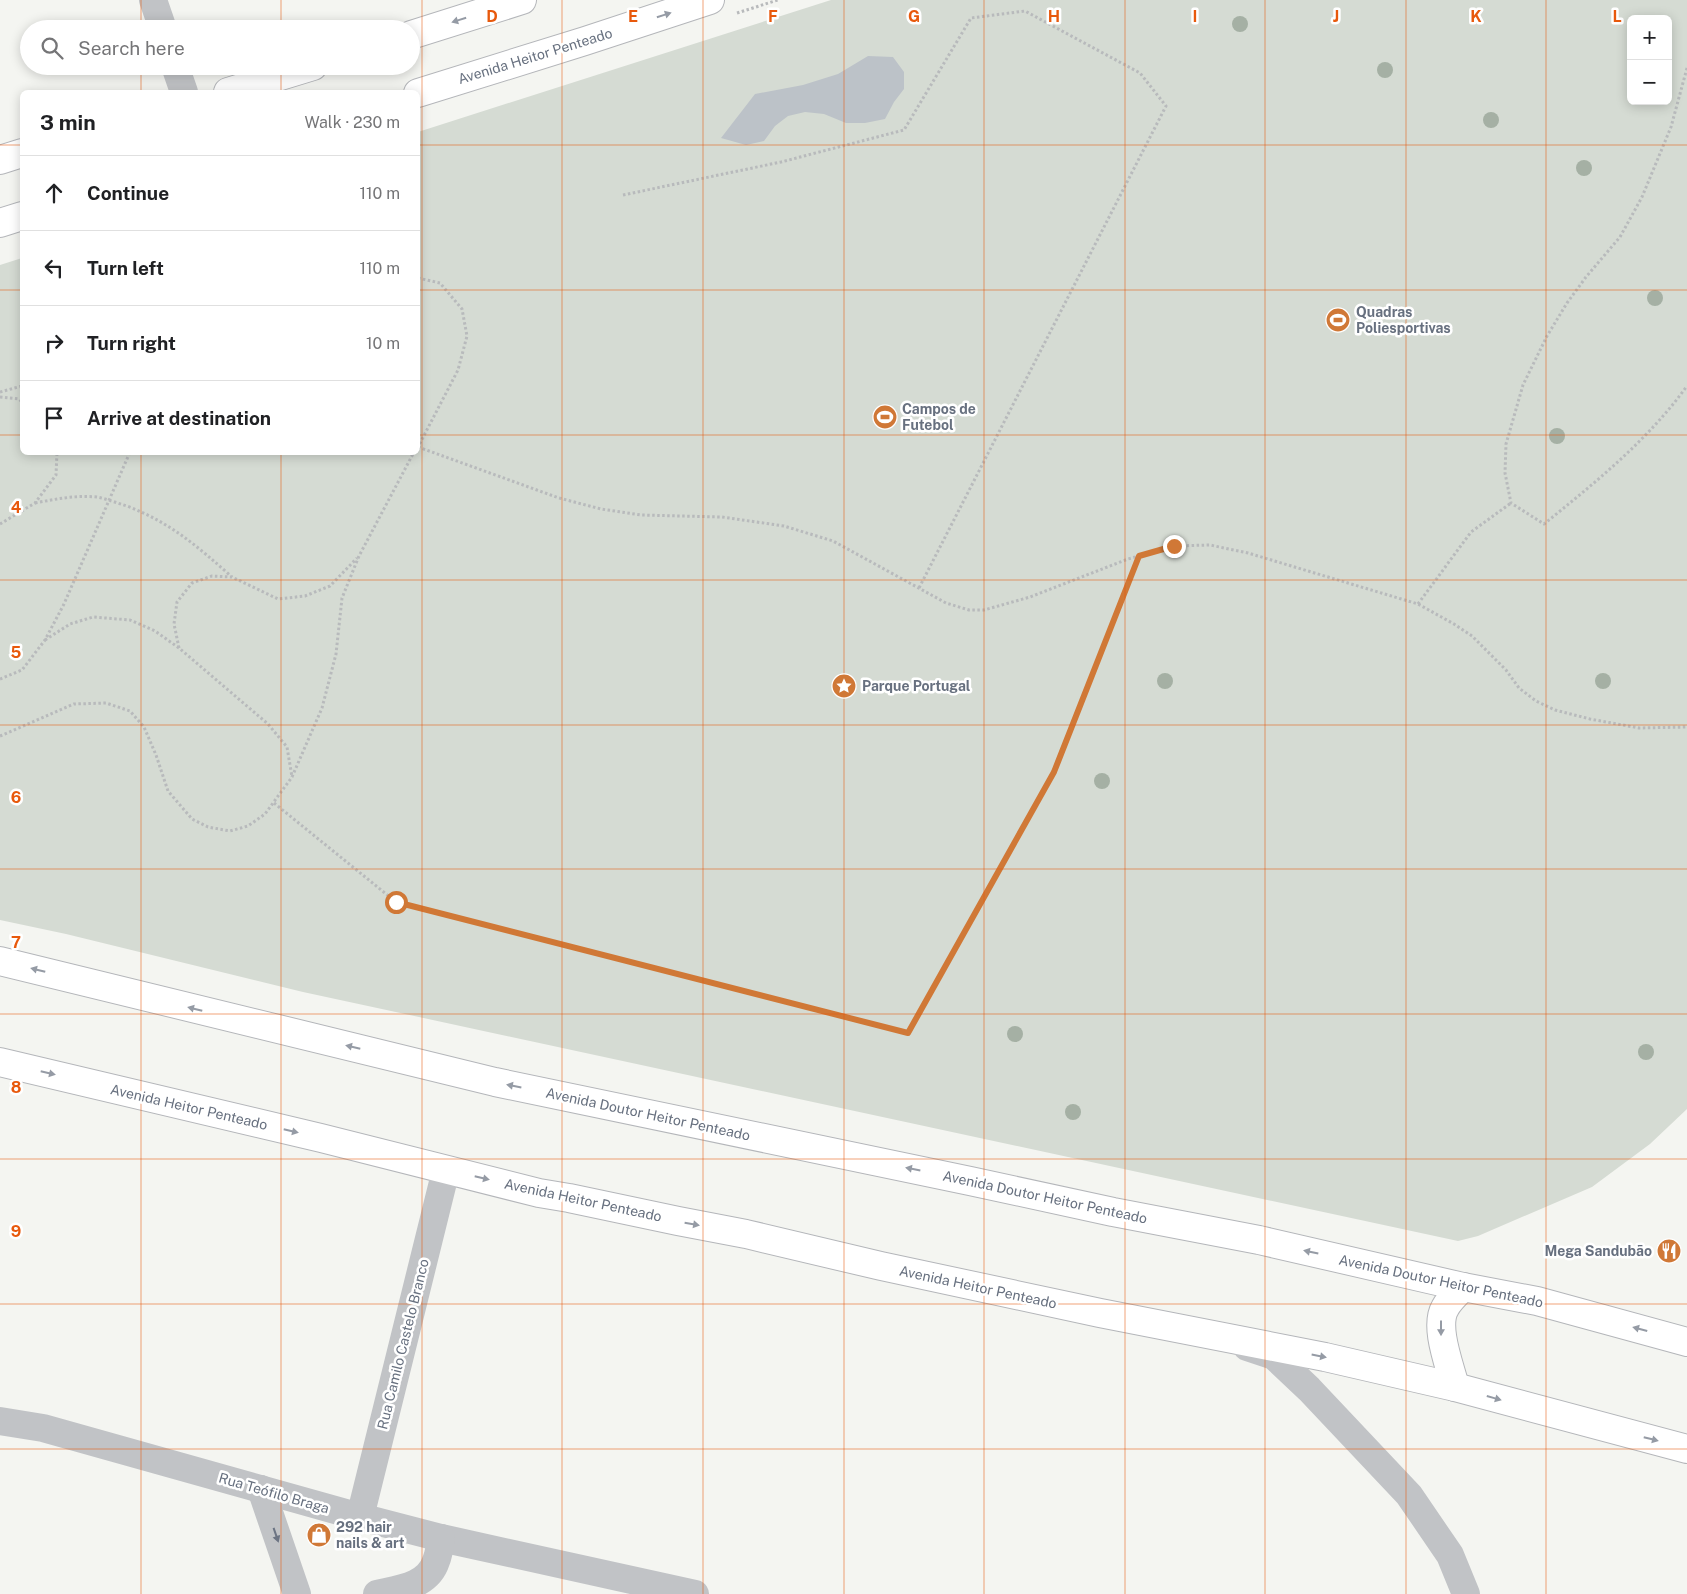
<!DOCTYPE html>
<meta charset="utf-8">
<style>
:root{--surface:#fff;--page:#f6f6f6;--text:#202124;--muted:#757577;--line:#e0e0e0}
body{margin:0;font-family:"Public Sans",sans-serif;background:var(--page);color:var(--text)}
.controls{position:absolute;right:15px;top:15px;display:grid;overflow:hidden;border-radius:8px;box-shadow:0 2px 12px #0003}
.controls button{width:45px;height:45px;display:grid;place-items:center;padding:0;border:0;border-bottom:1px solid var(--line);background:var(--surface);color:var(--text);font:25px sans-serif}
.stop{position:absolute;width:15px;height:15px;margin:-11px;border:4px solid #d07836;border-radius:50%;background:#fff}
.stop.end{background:#d07836;border-color:#fff;box-shadow:0 1px 5px #0008}
.list{margin:0;padding:0;list-style:none}
h2{display:flex;justify-content:space-between;align-items:center;height:65px;margin:0;padding:0 20px;font-size:21px}
h2 small{font-size:16px;font-weight:400;color:var(--muted)}
.list li{display:grid;grid-template-columns:32px 1fr auto;gap:15px;align-items:center;box-sizing:border-box;height:75px;padding:0 20px;border-top:1px solid var(--line)}
.list b{display:block;font-size:19px;white-space:nowrap}
.list em{font-size:16px;font-style:normal;color:var(--muted)}
.icon{flex:none;width:28px;height:28px;fill:none;stroke:currentColor;stroke-width:2;stroke-linecap:round;stroke-linejoin:round}
.map{position:relative;flex:none;width:1687px;height:1594px;overflow:hidden}
.search{position:absolute;background:var(--surface);box-shadow:0 2px 12px #0003;left:20px;top:20px;width:400px;height:55px;display:flex;align-items:center;gap:12px;box-sizing:border-box;padding:0 18px;border-radius:28px;color:var(--muted);font-size:19px}
.panel{position:absolute;background:var(--surface);box-shadow:0 2px 12px #0003;left:20px;top:90px;width:400px;height:365px;border-radius:8px}
.map>svg:first-child{display:block}
.green{fill:#d5dbd3;fill-rule:evenodd}
.water{fill:#bcc2c8}
.lines{fill:none;stroke-linecap:round;stroke-linejoin:round}
.primary-casing{stroke:#b4b6ba;stroke-width:30}
.path{stroke:#b8babc;stroke-width:3;stroke-dasharray:2.5 2.5;stroke-linecap:butt}
.street{stroke:#c1c3c6;stroke-width:28}
.primary{stroke:#fff;stroke-width:28}
.tree{fill:#a5b0a4}
.oneway{fill:#959ba5}
.oneway2{fill:#6c7483}
.route{stroke:#d07836;stroke-width:6}
.grid{fill:none;stroke:#e8590c;stroke-width:1;stroke-opacity:0.55}
.labels{text-anchor:middle;dominant-baseline:central;stroke-width:5;stroke-linejoin:round;paint-order:stroke}
.street-label{font-size:14px;fill:#67707f;stroke:#fff}
.poi-label{font-size:14px;font-weight:bold;fill:#67707f;stroke:#fff;text-anchor:start}
.grid-label{font-size:16px;text-anchor:middle;font-weight:bold;fill:#e8590c;stroke:#fff;stroke-width:5;stroke-linejoin:round;paint-order:stroke}
</style>
<div class="map">
<svg width="1687" height="1594" viewBox="0 0 1687 1594">
<rect width="100%" height="100%" fill="#f4f5f1"/>
<path class="green" d="M831 0H1687V1109L1650 1144 1592 1187 1478 1236 1458 1241 303 992 66 934 0 920V265L22 258V452H418V132ZM1631 19H1668V101H1631Z"/>
<path class="water" d="M868 56 893 57 904 72V89L894 102 885 119 865 123H846L824 114 805 112 788 116 775 126 764 141 746 145 721 138 755 94 803 85 838 74Z"/>
<g class="lines">
<defs>
<g id="primary">
<path d="M411 35 522 0"/>
<path d="M228 92 313 66"/>
<path d="M418 93 585 41 710 0"/>
<path d="M0 160 22 153"/>
<path d="M0 223 22 216"/>
<path d="M0 961 495 1082 970 1181 1113 1212 1259 1240 1463 1287 1537 1301 1687 1342"/>
<path d="M0 1062 321 1138 539 1193 569 1198 678 1221 746 1234 881 1266 1100 1313 1325 1357 1455 1387 1687 1449"/>
<path d="M1455 1387C1450 1366 1434 1327 1445 1308 1449 1300 1457 1293 1463 1287"/>
</g>
</defs>
<use href="#primary" class="primary-casing"/>
<g class="path">
<path d="M737 13 778 0"/>
<path d="M1687 68 1671 127 1642 197 1620 237 1586 277 1567 303 1547 336 1523 385 1506 444 1505 473 1511 503 1544 524C1596 482 1648 440 1687 386"/>
<path d="M623 195 781 162 904 130 971 18 1025 11 1140 73 1166 106 919 588"/>
<path d="M418 278 440 283 462 309 467 336 458 370 418 447"/>
<path d="M0 392 22 386"/>
<path d="M0 397 19 399 22 402"/>
<path d="M418 447 559 498 601 509 641 515 722 517 784 526 833 541 946 603 969 610H984L1030 597 1128 559 1174 546 1210 545 1248 553 1418 604 1454 624 1472 636 1506 670 1519 688 1536 701 1555 710 1590 719 1639 728 1687 727"/>
<path d="M35 503C56 499 76 495 97 497 107 499 117 503 127 506 171 523 197 546 232 577"/>
<path d="M0 524 35 503 56 475 57 452"/>
<path d="M1418 604 1471 532 1511 503"/>
<path d="M45 640 70 624 93 617 130 620 155 631 179 648 268 724 287 747 292 777"/>
<path d="M179 648 174 624 177 602 192 583 212 576 232 577 278 599 305 596 330 586 357 558"/>
<path d="M0 679 22 670 45 640 64 604 130 452"/>
<path d="M0 736 74 704 106 703 130 711 144 727 156 755 168 791 192 819 208 827 230 831 248 826 265 814 292 777 322 708 336 654 342 598 359 556 414 452"/>
<path d="M274 803 396 902 908 1033 1053 772 1138 557"/>
</g>
<g class="street">
<path d="M153 0 163 29"/>
<path d="M175 66 184 92"/>
<path d="M1247 1347 1274 1356 1309 1389 1409 1495 1450 1555 1466 1594"/>
<path d="M0 1421 43 1428 360 1517 441 1538 695 1594"/>
<path d="M261 1489 297 1594"/>
<path d="M360 1517 446 1170"/>
<path d="M377 1594C399 1589 428 1586 436 1561 439 1554 440 1546 441 1538"/>
</g>
<use href="#primary" class="primary"/>
</g>
<g class="tree">
<circle cx="1240" cy="24" r="8"/>
<circle cx="1385" cy="70" r="8"/>
<circle cx="1491" cy="120" r="8"/>
<circle cx="1584" cy="168" r="8"/>
<circle cx="1655" cy="298" r="8"/>
<circle cx="1557" cy="436" r="8"/>
<circle cx="1165" cy="681" r="8"/>
<circle cx="1603" cy="681" r="8"/>
<circle cx="1102" cy="781" r="8"/>
<circle cx="1015" cy="1034" r="8"/>
<circle cx="1646" cy="1052" r="8"/>
<circle cx="1073" cy="1112" r="8"/>
</g>
<defs><path id="oneway-solid" d="M-6-.8H1V-3.2L6.5 0L1 3.2V.8H-6Z" transform="scale(1.25)"/></defs>
<g class="oneway">
<use href="#oneway-solid" transform="translate(664 15) rotate(-18)"/>
<use href="#oneway-solid" transform="translate(459 20) rotate(163)"/>
<use href="#oneway-solid" transform="translate(38 970) rotate(-166)"/>
<use href="#oneway-solid" transform="translate(195 1009) rotate(-166)"/>
<use href="#oneway-solid" transform="translate(353 1047) rotate(-167)"/>
<use href="#oneway-solid" transform="translate(48 1073) rotate(13)"/>
<use href="#oneway-solid" transform="translate(514 1086) rotate(-169)"/>
<use href="#oneway-solid" transform="translate(291 1131) rotate(13)"/>
<use href="#oneway-solid" transform="translate(913 1169) rotate(-169)"/>
<use href="#oneway-solid" transform="translate(482 1178) rotate(13)"/>
<use href="#oneway-solid" transform="translate(692 1224) rotate(10)"/>
<use href="#oneway-solid" transform="translate(1311 1252) rotate(-168)"/>
<use href="#oneway-solid" transform="translate(1441 1328) rotate(90)"/>
<use href="#oneway-solid" transform="translate(1640 1329) rotate(-165)"/>
<use href="#oneway-solid" transform="translate(1319 1356) rotate(11)"/>
<use href="#oneway-solid" transform="translate(1494 1398) rotate(16)"/>
<use href="#oneway-solid" transform="translate(1651 1439) rotate(14)"/>
</g>
<use class="oneway2" href="#oneway-solid" transform="translate(276 1535) rotate(71)"/>
<g class="lines">
<path class="route" d="M396 902 908 1033 1054 772 1139 556 1174 546"/>
</g>
<path class="grid" d="M141 0V29M281 0V29M422 0V1594M562 0V1594M703 0V1594M844 0V1594M984 0V1594M1125 0V1594M1265 0V1594M1406 0V1594M1546 0V1594M141 66V92M281 66V92M0 145H22M418 145H1687M0 290H22M418 290H1687M0 435H22M418 435H1687M141 452V1594M281 452V1594M0 580H1687M0 725H1687M0 869H1687M0 1014H1687M0 1159H1687M0 1304H1687M0 1449H1687"/>
<defs>
<symbol id="stadium-disc" viewBox="-11 -11 22 22"><circle r="9.5" fill="#d07836" stroke="#fff"/><path d="M0-5a6.5 5 0 1 0 0 10a6.5 5 0 1 0 0-10ZM-3.5-1.8h7v3.6h-7Z" fill="#fff"/></symbol>
<symbol id="sight-disc" viewBox="-11 -11 22 22"><circle r="9.5" fill="#d07836" stroke="#fff"/><path d="M0-6L1.8-2.2L6-1.7L2.9 1.2L3.7 5.4L0 3.3L-3.7 5.4L-2.9 1.2L-6-1.7L-1.8-2.2Z" fill="#fff"/></symbol>
<symbol id="restaurant-disc" viewBox="-11 -11 22 22"><circle r="9.5" fill="#d07836" stroke="#fff"/><path d="M-5-6h1v4h1v-4h1v4h1v-4h1v5L-1.5 .5V6h-2V.5L-5-1ZM5-6V6H3V1.5H1.5Q1.5-4 5-6Z" fill="#fff"/></symbol>
<symbol id="shop-disc" viewBox="-11 -11 22 22"><circle r="9.5" fill="#d07836" stroke="#fff"/><path d="M-5-2.5h2.3a2.7 3.5 0 0 1 5.4 0H5L5.5 6h-11ZM-1.5-2.5h3a1.5 2.3 0 0 0-3 0Z" fill="#fff"/></symbol>
</defs>
<g fill-rule="evenodd">
<use href="#stadium-disc" x="1324" y="306" width="28" height="28"/>
<use href="#stadium-disc" x="871" y="403" width="28" height="28"/>
<use href="#sight-disc" x="830" y="672" width="28" height="28"/>
<use href="#restaurant-disc" x="1655" y="1237" width="28" height="28"/>
<use href="#shop-disc" x="305" y="1521" width="28" height="28"/>
</g>
<g class="labels">
<g class="street-label">
<text transform="translate(535 56) rotate(-17)">Avenida Heitor Penteado</text>
<text transform="translate(189 1107) rotate(13)">Avenida Heitor Penteado</text>
<text transform="translate(648 1114) rotate(12)">Avenida Doutor Heitor Penteado</text>
<text transform="translate(1045 1197) rotate(12)">Avenida Doutor Heitor Penteado</text>
<text transform="translate(583 1200) rotate(12)">Avenida Heitor Penteado</text>
<text transform="translate(1441 1281) rotate(12)">Avenida Doutor Heitor Penteado</text>
<text transform="translate(978 1287) rotate(12)">Avenida Heitor Penteado</text>
<text transform="translate(403 1344) rotate(-76)">Rua Camilo Castelo Branco</text>
<text transform="translate(274 1493) rotate(16)">Rua Teófilo Braga</text>
</g>
<g class="poi-label">
<text x="1356" y="312">Quadras<tspan x="1356" dy="16">Poliesportivas</tspan></text>
<text x="902" y="409">Campos de<tspan x="902" dy="16">Futebol</tspan></text>
<text x="862" y="686">Parque Portugal</text>
<text x="1652" y="1251" text-anchor="end">Mega Sandubão</text>
<text x="336" y="1527">292 hair<tspan x="336" dy="16">nails &amp; art</tspan></text>
</g>
</g>
<g class="grid-label">
<text x="492" y="22">D</text>
<text x="633" y="22">E</text>
<text x="773" y="22">F</text>
<text x="914" y="22">G</text>
<text x="1054" y="22">H</text>
<text x="1195" y="22">I</text>
<text x="1336" y="22">J</text>
<text x="1476" y="22">K</text>
<text x="1617" y="22">L</text>
<text x="16" y="513">4</text>
<text x="16" y="658">5</text>
<text x="16" y="803">6</text>
<text x="16" y="948">7</text>
<text x="16" y="1093">8</text>
<text x="16" y="1237">9</text>
</g>
</svg>
<div class="controls">
<button>+</button>
<button>−</button>
</div>
<div class="stop" style="left:396px;top:902px"></div>
<div class="stop end" style="left:1174px;top:546px"></div>
<div class="search"><svg class="icon" aria-label="search" viewBox="0 0 24 24"><circle cx="10" cy="10" r="6"/><path d="M15 15l6 6"/></svg>Search here</div>
<section class="panel">
<h2>3 min<small>Walk · 230 m</small></h2>
<ul class="list">
<li><svg class="icon" aria-label="ahead" viewBox="0 0 24 24"><path d="M12 20V5M6 11l6-6 6 6"/></svg><div><b>Continue</b></div><em>110 m</em></li>
<li><svg class="icon" aria-label="left" viewBox="0 0 24 24"><path d="M17 20v-9H6M10 6l-5 5 5 5"/></svg><div><b>Turn left</b></div><em>110 m</em></li>
<li><svg class="icon" aria-label="right" viewBox="0 0 24 24"><path d="M7 20v-9h11M14 6l5 5-5 5"/></svg><div><b>Turn right</b></div><em>10 m</em></li>
<li><svg class="icon" aria-label="arrive" viewBox="0 0 24 24"><path d="M6 21V4h12l-3 4 3 4H6"/></svg><div><b>Arrive at destination</b></div></li>
</ul>
</section>
</div>
